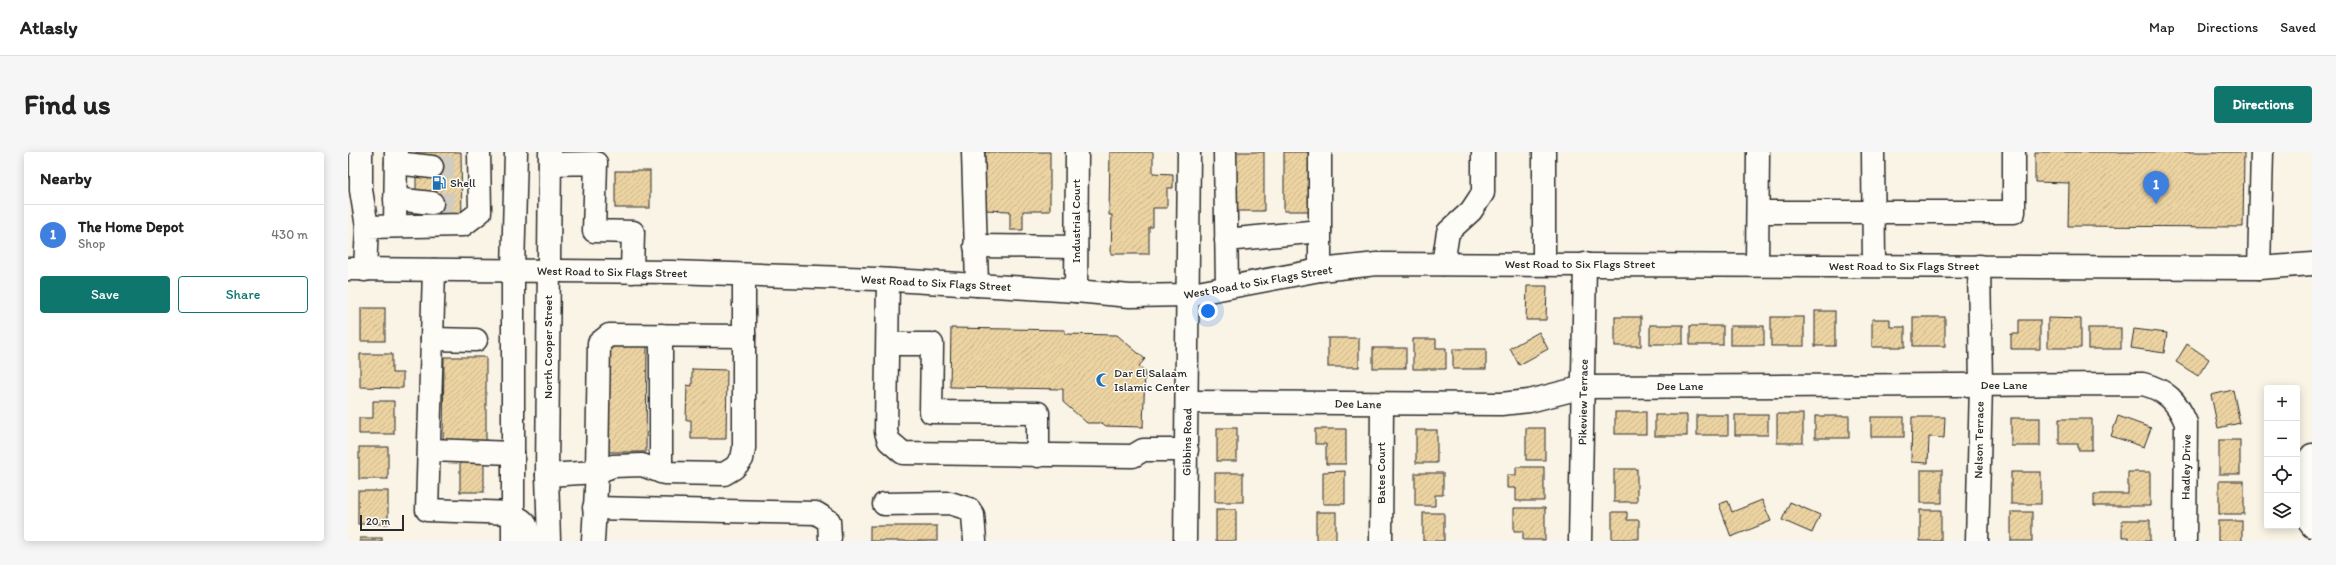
<!DOCTYPE html>
<meta charset="utf-8">
<style>
:root{--surface:#fff;--page:#f6f6f6;--text:#222;--muted:#767676;--line:#e0e0e0;--accent:#0f766e}
body{margin:0;font-family:Itim,sans-serif;background:var(--page);color:var(--text)}
.controls{position:absolute;right:12px;bottom:12px;display:grid;overflow:hidden;border-radius:4px;box-shadow:0 2px 10px #0003}
.controls button{width:36px;height:36px;display:grid;place-items:center;padding:0;border:0;border-bottom:1px solid var(--line);background:var(--surface);color:var(--text);font:20px sans-serif}
.scale{position:absolute;left:12px;bottom:10px;width:44px;box-sizing:border-box;padding-left:4px;border:2px solid #2b2b2b;border-top:0;font-size:11px;line-height:14px;white-space:nowrap;color:#2b2b2b;-webkit-text-stroke:3px #fdfcf7;paint-order:stroke}
.you{position:absolute;left:860px;top:159px;width:14px;height:14px;margin:-10px;border:3px solid #fff;border-radius:50%;background:#1a73e8;box-shadow:0 0 0 6px #1a73e833}
.badge{display:grid;place-items:center;width:26px;height:26px;border-radius:50%;background:var(--accent);color:#fff;font-size:13px;font-weight:700}
.pin{position:absolute;translate:-50% -33px;filter:drop-shadow(0 1px 2px #0008)}
.pin::after{content:'';position:absolute;top:21px;width:14px;height:12px;background:inherit;clip-path:polygon(0 0,100% 0,50% 100%)}
.list{margin:0;padding:0;list-style:none}
h2{display:flex;justify-content:space-between;align-items:center;height:52px;margin:0;padding:0 16px;font-size:17px}
h2 small{font-size:13px;font-weight:400;color:var(--muted)}
.list li{display:grid;grid-template-columns:26px 1fr auto;gap:12px;align-items:center;box-sizing:border-box;height:60px;padding:0 16px;border-top:1px solid var(--line)}
.list b{display:block;font-size:15px;white-space:nowrap}
.list p{margin:0;font-size:13px;white-space:nowrap;color:var(--muted)}
.list em{font-size:13px;font-style:normal;color:var(--muted)}
.actions{display:flex;gap:8px;padding:12px 16px}
.actions a{flex:1;padding:9px 0;border:1px solid var(--accent);border-radius:4px;text-align:center;font-size:14px;color:var(--accent)}
.actions .main{background:var(--accent);color:#fff}
.icon{flex:none;width:22px;height:22px;fill:none;stroke:currentColor;stroke-width:2;stroke-linecap:round;stroke-linejoin:round}
.map{position:relative;flex:none;width:1964px;height:389px;overflow:hidden;border-radius:4px}
header{display:flex;align-items:center;gap:24px;box-sizing:border-box;height:56px;padding:0 20px;background:var(--surface);border-bottom:1px solid var(--line)}
header strong{font-size:19px}
nav{display:flex;gap:22px;margin-inline-start:auto;font-size:14px}
.intro{display:flex;align-items:center;justify-content:space-between;box-sizing:border-box;height:96px;padding:0 24px}
h1{margin:0;font-size:28px}
.button{padding:10px 18px;border-radius:4px;background:var(--accent);color:#fff;font-size:14px;font-weight:700}
main{display:flex;gap:24px;padding:0 24px}
aside{flex:1;background:var(--surface);border-radius:4px;box-shadow:0 2px 10px #0003}
.map>svg:first-child{display:block}
.building{fill:url(#building-hatch);stroke:#2b2b2b}
.lines{fill:none;stroke-linecap:round;stroke-linejoin:round}
.minor-tunnel{stroke:#d1ccc1;stroke-width:22;stroke-dasharray:22 11;stroke-linecap:butt}
.minor-casing{stroke:#2b2b2b;stroke-width:25}
.major-casing{stroke:#2b2b2b;stroke-width:25}
.minor{stroke:#fdfcf7;stroke-width:22}
.major{stroke:#fdfcf7;stroke-width:22}
.labels{text-anchor:middle;dominant-baseline:central;stroke-width:3;stroke-linejoin:round;paint-order:stroke}
.poi-label{font-size:12px;fill:#2b2b2b;stroke:#fdfcf7;text-anchor:start}
.street-label{font-size:12px;fill:#2b2b2b;stroke:#fdfcf7}
</style>
<header>
<strong>Atlasly</strong>
<nav><a>Map</a><a>Directions</a><a>Saved</a></nav>
</header>
<div class="intro"><h1>Find us</h1><a class="button">Directions</a></div>
<main>
<aside>
<h2>Nearby<small></small></h2>
<ul class="list">
<li><span class="badge" style="background:#3f7fe0">1</span><div><b>The Home Depot</b><p>Shop</p></div><em>430 m</em></li>
</ul>
<div class="actions"><a class="main">Save</a><a>Share</a></div>
</aside>
<div class="map">
<svg width="1964" height="389" viewBox="0 0 1964 389">
<defs>
<pattern id="building-hatch" width="6" height="6" patternUnits="userSpaceOnUse"><rect width="6" height="6" fill="#ecd3a2"/><path d="M-1 1l2-2M0 6l6-6M5 7l2-2" fill="none" stroke="#cbb58c"/></pattern>
</defs>
<rect width="100%" height="100%" fill="#faf4e6"/>
<filter id="ink" filterUnits="userSpaceOnUse"><feTurbulence type="fractalNoise" baseFrequency=".025" numOctaves="2"/><feDisplacementMap in="SourceGraphic" scale="8" xChannelSelector="R" yChannelSelector="G"/><feConvolveMatrix kernelMatrix="1 2 1 2 8 2 1 2 1" color-interpolation-filters="sRGB"/></filter>
<g filter="url(#ink)">
<g class="building">
<path d="M68 0H113L114 71H68Z"/>
<path d="M637 0H702V59H675V78H662V59L636 58Z"/>
<path d="M762 0H805V21L825 22V36H819V56H805V75H801V102H763L764 63H761Z"/>
<rect x="888" y="0" width="28" height="59"/>
<rect x="936" y="0" width="25" height="59"/>
<path d="M1687 0H1896L1895 75 1720 74 1721 31 1687 30Z"/>
<rect x="267" y="19" width="35" height="37"/>
<path d="M1179 134H1199L1198 168H1178Z"/>
<rect x="13" y="156" width="24" height="33"/>
<rect x="1467" y="159" width="20" height="35"/>
<rect x="1267" y="165" width="26" height="29"/>
<rect x="1423" y="165" width="33" height="29"/>
<rect x="1565" y="165" width="32" height="29"/>
<path d="M1700 166 1733 167V196H1700Z"/>
<path d="M1524 167H1542V175H1557V195H1524Z"/>
<path d="M1671 168H1692V197H1663V182H1671Z"/>
<rect x="1302" y="173" width="33" height="19"/>
<rect x="1342" y="174" width="33" height="19"/>
<rect x="1382" y="174" width="34" height="19"/>
<path d="M603 176 717 178V182L769 183 797 207 791 214 797 219 795 275 758 274 754 271H739L715 250V237L602 235Z"/>
<rect x="1740" y="176" width="33" height="21"/>
<path d="M1786 177 1819 181 1816 201 1783 196Z"/>
<path d="M1191 180 1200 197 1171 213 1162 196Z"/>
<rect x="980" y="186" width="31" height="29"/>
<path d="M1065 187H1088V196H1098V217H1065Z"/>
<path d="M1839 192 1861 207 1850 224 1828 210Z"/>
<path d="M262 194H299L298 300H260Z"/>
<rect x="1025" y="196" width="33" height="20"/>
<rect x="1105" y="197" width="33" height="20"/>
<path d="M12 202H44V221H55V236L12 235Z"/>
<path d="M96 205H138V291H95Z"/>
<path d="M344 217 379 218 378 287H343V268H338L339 233 344 234Z"/>
<path d="M1885 238 1892 271 1870 276 1863 243Z"/>
<path d="M25 249H46V282H11V266H25Z"/>
<rect x="1267" y="260" width="31" height="22"/>
<rect x="1429" y="262" width="26" height="29"/>
<rect x="1307" y="263" width="32" height="21"/>
<rect x="1349" y="263" width="31" height="20"/>
<rect x="1387" y="263" width="33" height="20"/>
<rect x="1467" y="264" width="34" height="22"/>
<path d="M1770 264 1803 276 1796 295 1763 284Z"/>
<rect x="1523" y="265" width="33" height="20"/>
<path d="M1564 265H1597L1596 286 1581 285 1580 311 1563 310Z"/>
<rect x="1663" y="266" width="29" height="28"/>
<path d="M1711 267H1744V298H1730V292H1711Z"/>
<rect x="869" y="276" width="20" height="33"/>
<rect x="1178" y="276" width="19" height="32"/>
<path d="M967 277H998V312H978V292H967Z"/>
<rect x="1068" y="278" width="21" height="33"/>
<rect x="1871" y="288" width="21" height="34"/>
<rect x="11" y="295" width="29" height="32"/>
<rect x="112" y="304" width="24" height="36"/>
<path d="M1168 315H1196V349H1168V336H1159V323H1168Z"/>
<rect x="1266" y="317" width="23" height="33"/>
<rect x="1573" y="318" width="21" height="33"/>
<path d="M997 319V352H975V320Z"/>
<rect x="1663" y="320" width="30" height="32"/>
<path d="M1780 320H1802V354H1746V342H1780Z"/>
<rect x="867" y="321" width="28" height="29"/>
<path d="M1067 321H1095V343H1087V354H1067Z"/>
<rect x="1871" y="329" width="25" height="33"/>
<rect x="10" y="339" width="30" height="33"/>
<path d="M1414 348 1423 369 1383 385 1371 352 1380 349 1384 360Z"/>
<path d="M1442 350 1472 363 1464 381 1434 368Z"/>
<path d="M1166 356H1197V388H1175V379H1166Z"/>
<rect x="868" y="357" width="20" height="32"/>
<rect x="1572" y="358" width="21" height="31"/>
<rect x="968" y="360" width="20" height="29"/>
<path d="M1264 360H1279V368H1291V387H1264Z"/>
<rect x="1663" y="360" width="21" height="29"/>
<rect x="1075" y="361" width="21" height="28"/>
<path d="M1774 368H1802V389H1781V385H1774Z"/>
<rect x="1870" y="369" width="24" height="20"/>
<rect x="522" y="374" width="67" height="15"/>
<rect x="12" y="386" width="22" height="3"/>
</g>
<g class="lines">
<g class="minor-tunnel">
<path d="M84 15H113"/>
<path d="M84 51 114 52"/>
</g>
<defs>
<g id="minor">
<path d="M13 0V38L19 75"/>
<path d="M625 0 629 133"/>
<path d="M877 0 879 135"/>
<path d="M972 0V118"/>
<path d="M1196 0V112"/>
<path d="M1525 0 1526 113"/>
<path d="M48 11 84 15"/>
<path d="M202 12 248 11 246 79 285 80 284 120"/>
<path d="M47 47 84 51"/>
<path d="M1410 60H1666V0"/>
<path d="M47 74 48 0"/>
<path d="M878 88 972 79"/>
<path d="M627 94 728 95"/>
<path d="M1095 112 1100 80 1123 59 1135 41V0"/>
<path d="M1409 113 1410 0"/>
<path d="M1911 116 1914 0"/>
<path d="M0 117 324 120 528 127 728 139 782 144 839 143 972 118 1029 112 1911 116 1964 112"/>
<path d="M17 118 19 75 115 73 132 60 131 0"/>
<path d="M86 118 79 358 165 361"/>
<path d="M540 128 538 280 541 289 555 301 785 304 795 298H839"/>
<path d="M728 139 729 0"/>
<path d="M84 187 128 188"/>
<path d="M540 192H584L583 260 690 261V304"/>
<path d="M840 250 1153 252 1181 249 1236 235 1795 232C1818 238 1829 249 1838 271L1837 389"/>
<path d="M82 298 165 301"/>
<path d="M1964 303C1962 306 1958 310 1957 313 1952 330 1952 361 1964 374"/>
<path d="M313 320V183"/>
<path d="M199 323 249 320 265 314 294 313 316 321 376 322 386 316 394 307 396 296V123"/>
<path d="M536 352 602 351 621 357 625 363 627 389"/>
<path d="M246 356 468 361 481 369 482 386"/>
<path d="M245 389 249 320 251 191 261 183 396 184"/>
<path d="M837 389 841 0"/>
<path d="M1033 389 1034 252"/>
<path d="M1232 389 1237 112"/>
<path d="M1629 389 1633 233 1631 114"/>
</g>
<g id="major">
<path d="M165 364C179 368 180 375 181 389"/>
<path d="M165 389V119L168 0"/>
<path d="M201 389 199 323 202 0"/>
</g>
</defs>
<use href="#minor" class="minor-casing"/>
<use href="#major" class="major-casing"/>
<use href="#minor" class="minor"/>
<use href="#major" class="major"/>
</g>
</g>
<defs>
<symbol id="fuel-bare" viewBox="-9 -9 18 18"><path d="M-5.5-6h7V0h2V4h1.3V-2.5L3-4.5l.8-.8L6-3V5H2.5V1h-1V6h-7ZM-4.2-4.7v3.2H.2V-4.7Z" fill="#1f6fb2" stroke="#fdfcf7" stroke-width="2.5" paint-order="stroke"/></symbol>
<symbol id="mosque-bare" viewBox="-9 -9 18 18"><path d="M3.5-4.9A6 6 0 1 0 3.5 4.9A5 5 0 1 1 3.5-4.9Z" fill="#1f6fb2" stroke="#fdfcf7" stroke-width="2.5" paint-order="stroke"/></symbol>
</defs>
<g fill-rule="evenodd">
<use href="#fuel-bare" x="81" y="21" width="20" height="20"/>
<use href="#mosque-bare" x="745" y="218" width="20" height="20"/>
</g>
<g class="labels">
<g class="poi-label">
<text x="102" y="31">Shell</text>
<text x="766" y="221">Dar El Salaam<tspan x="766" dy="14">Islamic Center</tspan></text>
</g>
<g class="street-label">
<text transform="translate(728 69) rotate(-90)">Industrial Court</text>
<text x="1232" y="112">West Road to Six Flags Street</text>
<text x="1556" y="114">West Road to Six Flags Street</text>
<text transform="translate(264 120) rotate(1)">West Road to Six Flags Street</text>
<text transform="translate(910 130) rotate(-10)">West Road to Six Flags Street</text>
<text transform="translate(588 131) rotate(3)">West Road to Six Flags Street</text>
<text transform="translate(200 195) rotate(-90)">North Cooper Street</text>
<text x="1656" y="233">Dee Lane</text>
<text x="1332" y="234">Dee Lane</text>
<text transform="translate(1235 250) rotate(-89)">Pikeview Terrace</text>
<text transform="translate(1010 252) rotate(1)">Dee Lane</text>
<text transform="translate(1631 288) rotate(-89)">Nelson Terrace</text>
<text transform="translate(839 290) rotate(-89)">Gibbins Road</text>
<text transform="translate(1838 315) rotate(-89)">Hadley Drive</text>
<text transform="translate(1033 321) rotate(-90)">Bates Court</text>
</g>
</g>
</svg>
<div class="controls">
<button>+</button>
<button>−</button>
<button><svg class="icon" aria-label="locate" viewBox="0 0 24 24"><circle cx="12" cy="12" r="6"/><path d="M12 2v4M12 18v4M2 12h4M18 12h4"/></svg></button>
<button><svg class="icon" aria-label="layers" viewBox="0 0 24 24"><path d="M12 4l9 5-9 5-9-5zM3 14l9 5 9-5"/></svg></button>
</div>
<div class="scale">20 m</div>
<div class="you"></div>
<div class="pin badge" style="left:1808px;top:52px;background:#3f7fe0">1</div>
</div>
</main>
